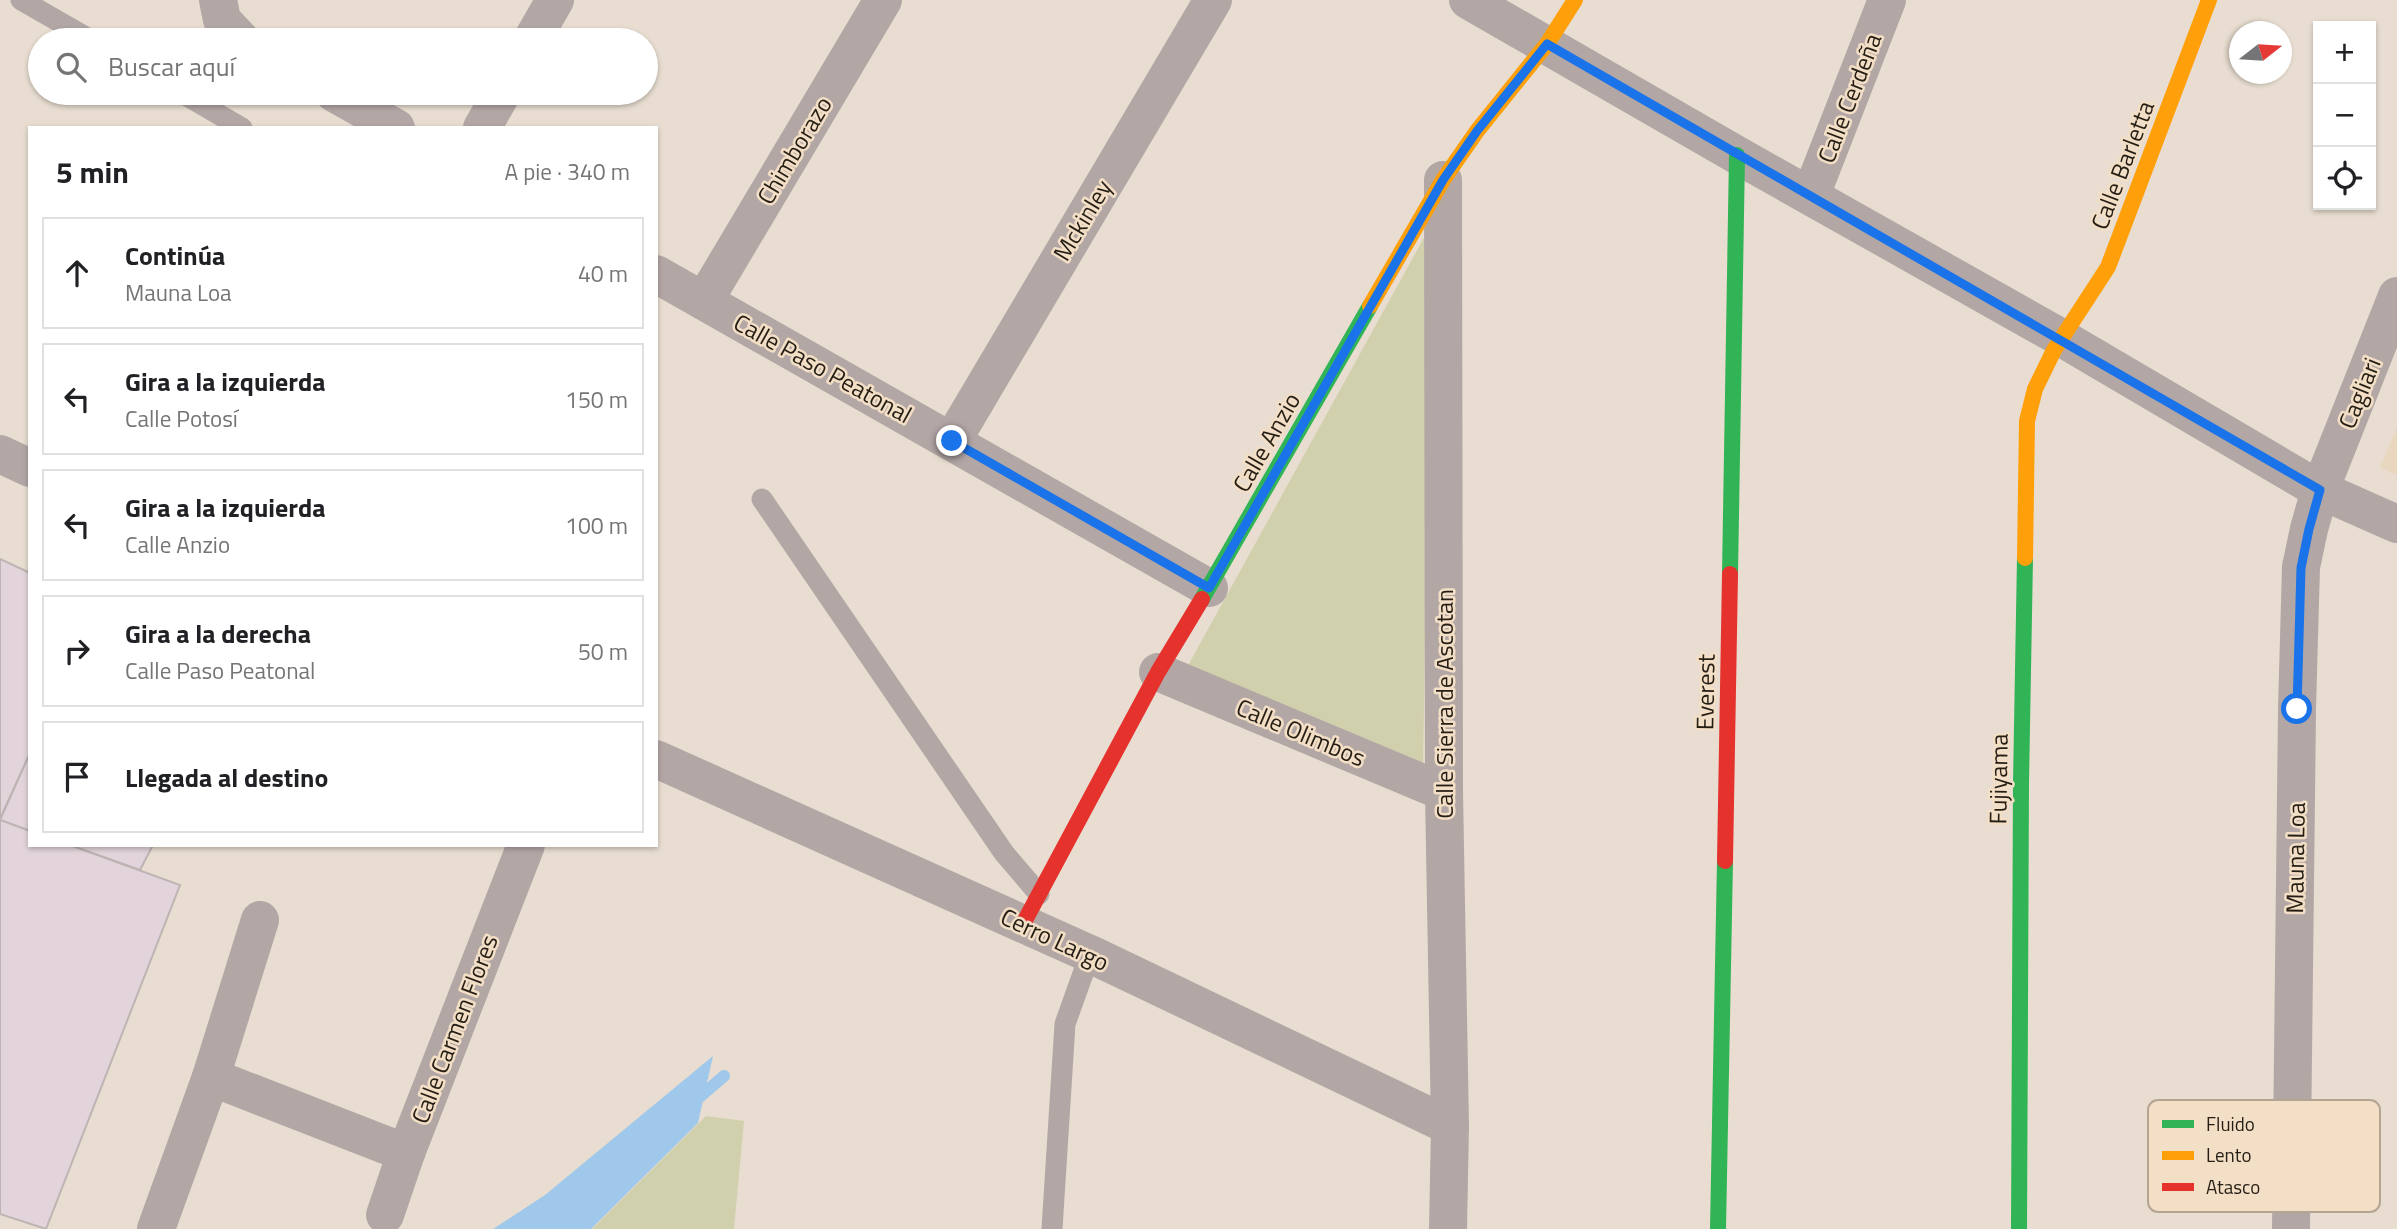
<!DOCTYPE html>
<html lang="es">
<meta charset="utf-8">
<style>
:root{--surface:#fff;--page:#f2f2f2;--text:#202124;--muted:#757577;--line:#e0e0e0}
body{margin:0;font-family:"Titillium Web",sans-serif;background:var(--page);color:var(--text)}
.controls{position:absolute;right:21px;top:21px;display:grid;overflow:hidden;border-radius:0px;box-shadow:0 2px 5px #0004}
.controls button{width:63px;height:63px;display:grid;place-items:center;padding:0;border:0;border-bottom:2px solid var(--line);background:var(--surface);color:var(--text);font:35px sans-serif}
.compass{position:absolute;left:2229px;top:21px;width:63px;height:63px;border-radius:50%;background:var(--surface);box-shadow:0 2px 5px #0004;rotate:73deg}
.stop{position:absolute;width:21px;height:21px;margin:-16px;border:5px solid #1a73e8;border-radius:50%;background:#fff}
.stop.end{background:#1a73e8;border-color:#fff;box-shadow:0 2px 7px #0008}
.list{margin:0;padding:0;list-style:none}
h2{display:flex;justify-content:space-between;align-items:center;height:91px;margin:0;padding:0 28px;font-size:30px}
h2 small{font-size:23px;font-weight:400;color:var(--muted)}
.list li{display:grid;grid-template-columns:46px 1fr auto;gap:21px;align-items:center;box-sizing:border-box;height:112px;margin:0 14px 14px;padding:0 14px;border:2px solid var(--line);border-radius:0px}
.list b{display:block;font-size:26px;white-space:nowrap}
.list p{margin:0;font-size:23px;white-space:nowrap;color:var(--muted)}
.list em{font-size:23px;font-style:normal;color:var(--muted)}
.icon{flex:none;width:38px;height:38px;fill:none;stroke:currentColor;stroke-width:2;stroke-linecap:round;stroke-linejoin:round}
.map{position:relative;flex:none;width:2397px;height:1229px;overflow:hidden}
.search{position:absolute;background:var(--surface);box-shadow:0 2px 5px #0004;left:28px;top:28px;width:630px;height:77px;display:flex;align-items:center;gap:18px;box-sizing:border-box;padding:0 24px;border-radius:38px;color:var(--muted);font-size:26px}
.panel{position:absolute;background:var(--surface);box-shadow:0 2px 5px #0004;left:28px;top:126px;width:630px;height:721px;border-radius:0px}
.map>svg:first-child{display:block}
.built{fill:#ead7c0}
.green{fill:#d1d0ad}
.water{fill:#9fc8eb}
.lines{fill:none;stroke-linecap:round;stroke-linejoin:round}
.stream{stroke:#9fc8eb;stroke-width:12}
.building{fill:#e2d4da;stroke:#bdb4b3;stroke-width:2}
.lane{stroke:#b3a7a6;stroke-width:21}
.street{stroke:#b3a7a6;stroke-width:38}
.fast{stroke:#30b455;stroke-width:16}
.slow{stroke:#ff9f0a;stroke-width:16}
.jam{stroke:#e5322d;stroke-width:16}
.route{stroke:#1a73e8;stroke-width:9}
.labels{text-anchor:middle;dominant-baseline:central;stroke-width:5;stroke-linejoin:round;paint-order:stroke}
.street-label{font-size:24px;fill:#251e15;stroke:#f3dec6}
.key{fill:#f3dec6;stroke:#b5a491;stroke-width:2}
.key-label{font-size:19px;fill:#251e15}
</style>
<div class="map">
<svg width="2397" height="1229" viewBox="0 0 2397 1229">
<rect width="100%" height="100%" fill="#e8ddd0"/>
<path class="built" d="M2397 427V475L2380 468Z"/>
<g class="green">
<path d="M1431 225 1423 776 1186 669Z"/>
<path d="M706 1116 744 1121 734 1229H592Z"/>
</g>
<path class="water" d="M713 1056 698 1123 591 1229H493L545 1195Z"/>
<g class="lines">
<path class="stream" d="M695 1101 724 1076"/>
</g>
<g class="building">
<path d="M0 559 30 573V753L0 819Z"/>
<path d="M30 753V831L0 820Z"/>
<path d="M0 820 30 831V845H70L180 885 46 1229 0 1214Z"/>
<path d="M70 845H153L140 870Z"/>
</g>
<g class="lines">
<g class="lane">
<path d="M21 0 91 40"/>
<path d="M182 93 242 128"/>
<path d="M762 499 1004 853 1039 894"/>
<path d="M1052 1229 1065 1024 1090 954"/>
</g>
<g class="street">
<path d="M218 0 222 20 241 40"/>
<path d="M1468 0 1737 155 2060 337 2320 490 2397 524"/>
<path d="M532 40 555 0"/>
<path d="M334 93 396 128"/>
<path d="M482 128 502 93"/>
<path d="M1443 180 1444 792 1450 1126 1448 1229"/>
<path d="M1811 195 1887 0"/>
<path d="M656 274 1209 588"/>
<path d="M704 301 883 0"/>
<path d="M952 441 1213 0"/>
<path d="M0 454 30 468"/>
<path d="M1158 672 1444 792"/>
<path d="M656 759 1090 954 1450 1126"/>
<path d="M211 1077 406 1153"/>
<path d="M385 1215 406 1153 526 845"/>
<path d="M156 1229 211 1077 260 920"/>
<path d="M2291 1229 2297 709 2301 567 2309 529 2320 490 2397 296"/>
</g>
<g class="fast">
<path d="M1730 574 1737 155"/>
<path d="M1202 599 1370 306"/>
<path d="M1718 1229 1725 861"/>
<path d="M2019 1229 2021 783 2025 558"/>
</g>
<g class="slow">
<path d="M1370 306 1443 180 1477 131 1547 44 1575 0"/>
<path d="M2025 558 2027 421 2035 389 2054 350 2108 267 2209 0"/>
</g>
<g class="jam">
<path d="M1725 861 1730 574"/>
<path d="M1023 924 1158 672 1202 599"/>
</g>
</g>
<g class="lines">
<path class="route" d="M952 441 1209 588 1443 180 1477 131 1547 44C1804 194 2063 339 2320 490L2309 529 2301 568 2297 709"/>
</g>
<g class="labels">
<g class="street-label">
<text transform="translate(1849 98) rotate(-69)">Calle Cerdeña</text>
<text transform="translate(794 150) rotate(-59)">Chimborazo</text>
<text transform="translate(2122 165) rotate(-69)">Calle Barletta</text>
<text transform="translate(1082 220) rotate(-59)">Mckinley</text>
<text transform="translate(823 368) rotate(29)">Calle Paso Peatonal</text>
<text transform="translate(2359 393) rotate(-68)">Cagliari</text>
<text transform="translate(1266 442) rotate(-60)">Calle Anzio</text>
<text transform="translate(1705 692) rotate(-89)">Everest</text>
<text transform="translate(1444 704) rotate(-90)">Calle Sierra de Ascotan</text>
<text transform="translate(1301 732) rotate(23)">Calle Olimbos</text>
<text transform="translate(1998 779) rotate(-89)">Fujiyama</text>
<text transform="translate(2295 858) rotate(-89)">Mauna Loa</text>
<text transform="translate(1055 939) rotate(25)">Cerro Largo</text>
<text transform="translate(454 1029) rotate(-69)">Calle Carmen Flores</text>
</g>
</g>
<rect x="2148" y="1100" width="232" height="112" rx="10" class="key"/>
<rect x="2162" y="1120" width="32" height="8" fill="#30b455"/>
<rect x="2162" y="1151" width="32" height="9" fill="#ff9f0a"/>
<rect x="2162" y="1183" width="32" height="8" fill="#e5322d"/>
<g class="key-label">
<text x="2206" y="1131">Fluido</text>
<text x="2206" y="1162">Lento</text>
<text x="2206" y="1194">Atasco</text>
</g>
</svg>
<div class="controls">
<button>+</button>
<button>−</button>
<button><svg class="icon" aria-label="locate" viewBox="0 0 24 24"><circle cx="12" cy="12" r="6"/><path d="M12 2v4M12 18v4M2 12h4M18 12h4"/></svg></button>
</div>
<svg class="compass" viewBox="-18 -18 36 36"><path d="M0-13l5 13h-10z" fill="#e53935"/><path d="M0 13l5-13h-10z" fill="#757577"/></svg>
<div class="stop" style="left:2297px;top:709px"></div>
<div class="stop end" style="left:952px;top:441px"></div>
<div class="search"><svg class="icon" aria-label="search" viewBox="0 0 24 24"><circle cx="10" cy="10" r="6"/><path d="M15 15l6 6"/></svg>Buscar aquí</div>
<section class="panel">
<h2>5 min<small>A pie · 340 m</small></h2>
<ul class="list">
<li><svg class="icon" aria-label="ahead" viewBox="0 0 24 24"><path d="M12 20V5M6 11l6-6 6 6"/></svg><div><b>Continúa</b><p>Mauna Loa</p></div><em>40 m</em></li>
<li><svg class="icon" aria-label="left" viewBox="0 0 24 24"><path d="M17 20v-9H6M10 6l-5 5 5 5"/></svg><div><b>Gira a la izquierda</b><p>Calle Potosí</p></div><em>150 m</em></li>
<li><svg class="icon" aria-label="left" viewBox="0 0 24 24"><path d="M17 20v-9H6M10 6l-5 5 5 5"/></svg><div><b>Gira a la izquierda</b><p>Calle Anzio</p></div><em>100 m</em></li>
<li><svg class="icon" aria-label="right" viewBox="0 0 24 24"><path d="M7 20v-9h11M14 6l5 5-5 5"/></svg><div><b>Gira a la derecha</b><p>Calle Paso Peatonal</p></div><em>50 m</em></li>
<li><svg class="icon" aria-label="arrive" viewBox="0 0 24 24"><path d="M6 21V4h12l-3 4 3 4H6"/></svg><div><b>Llegada al destino</b></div></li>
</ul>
</section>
</div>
